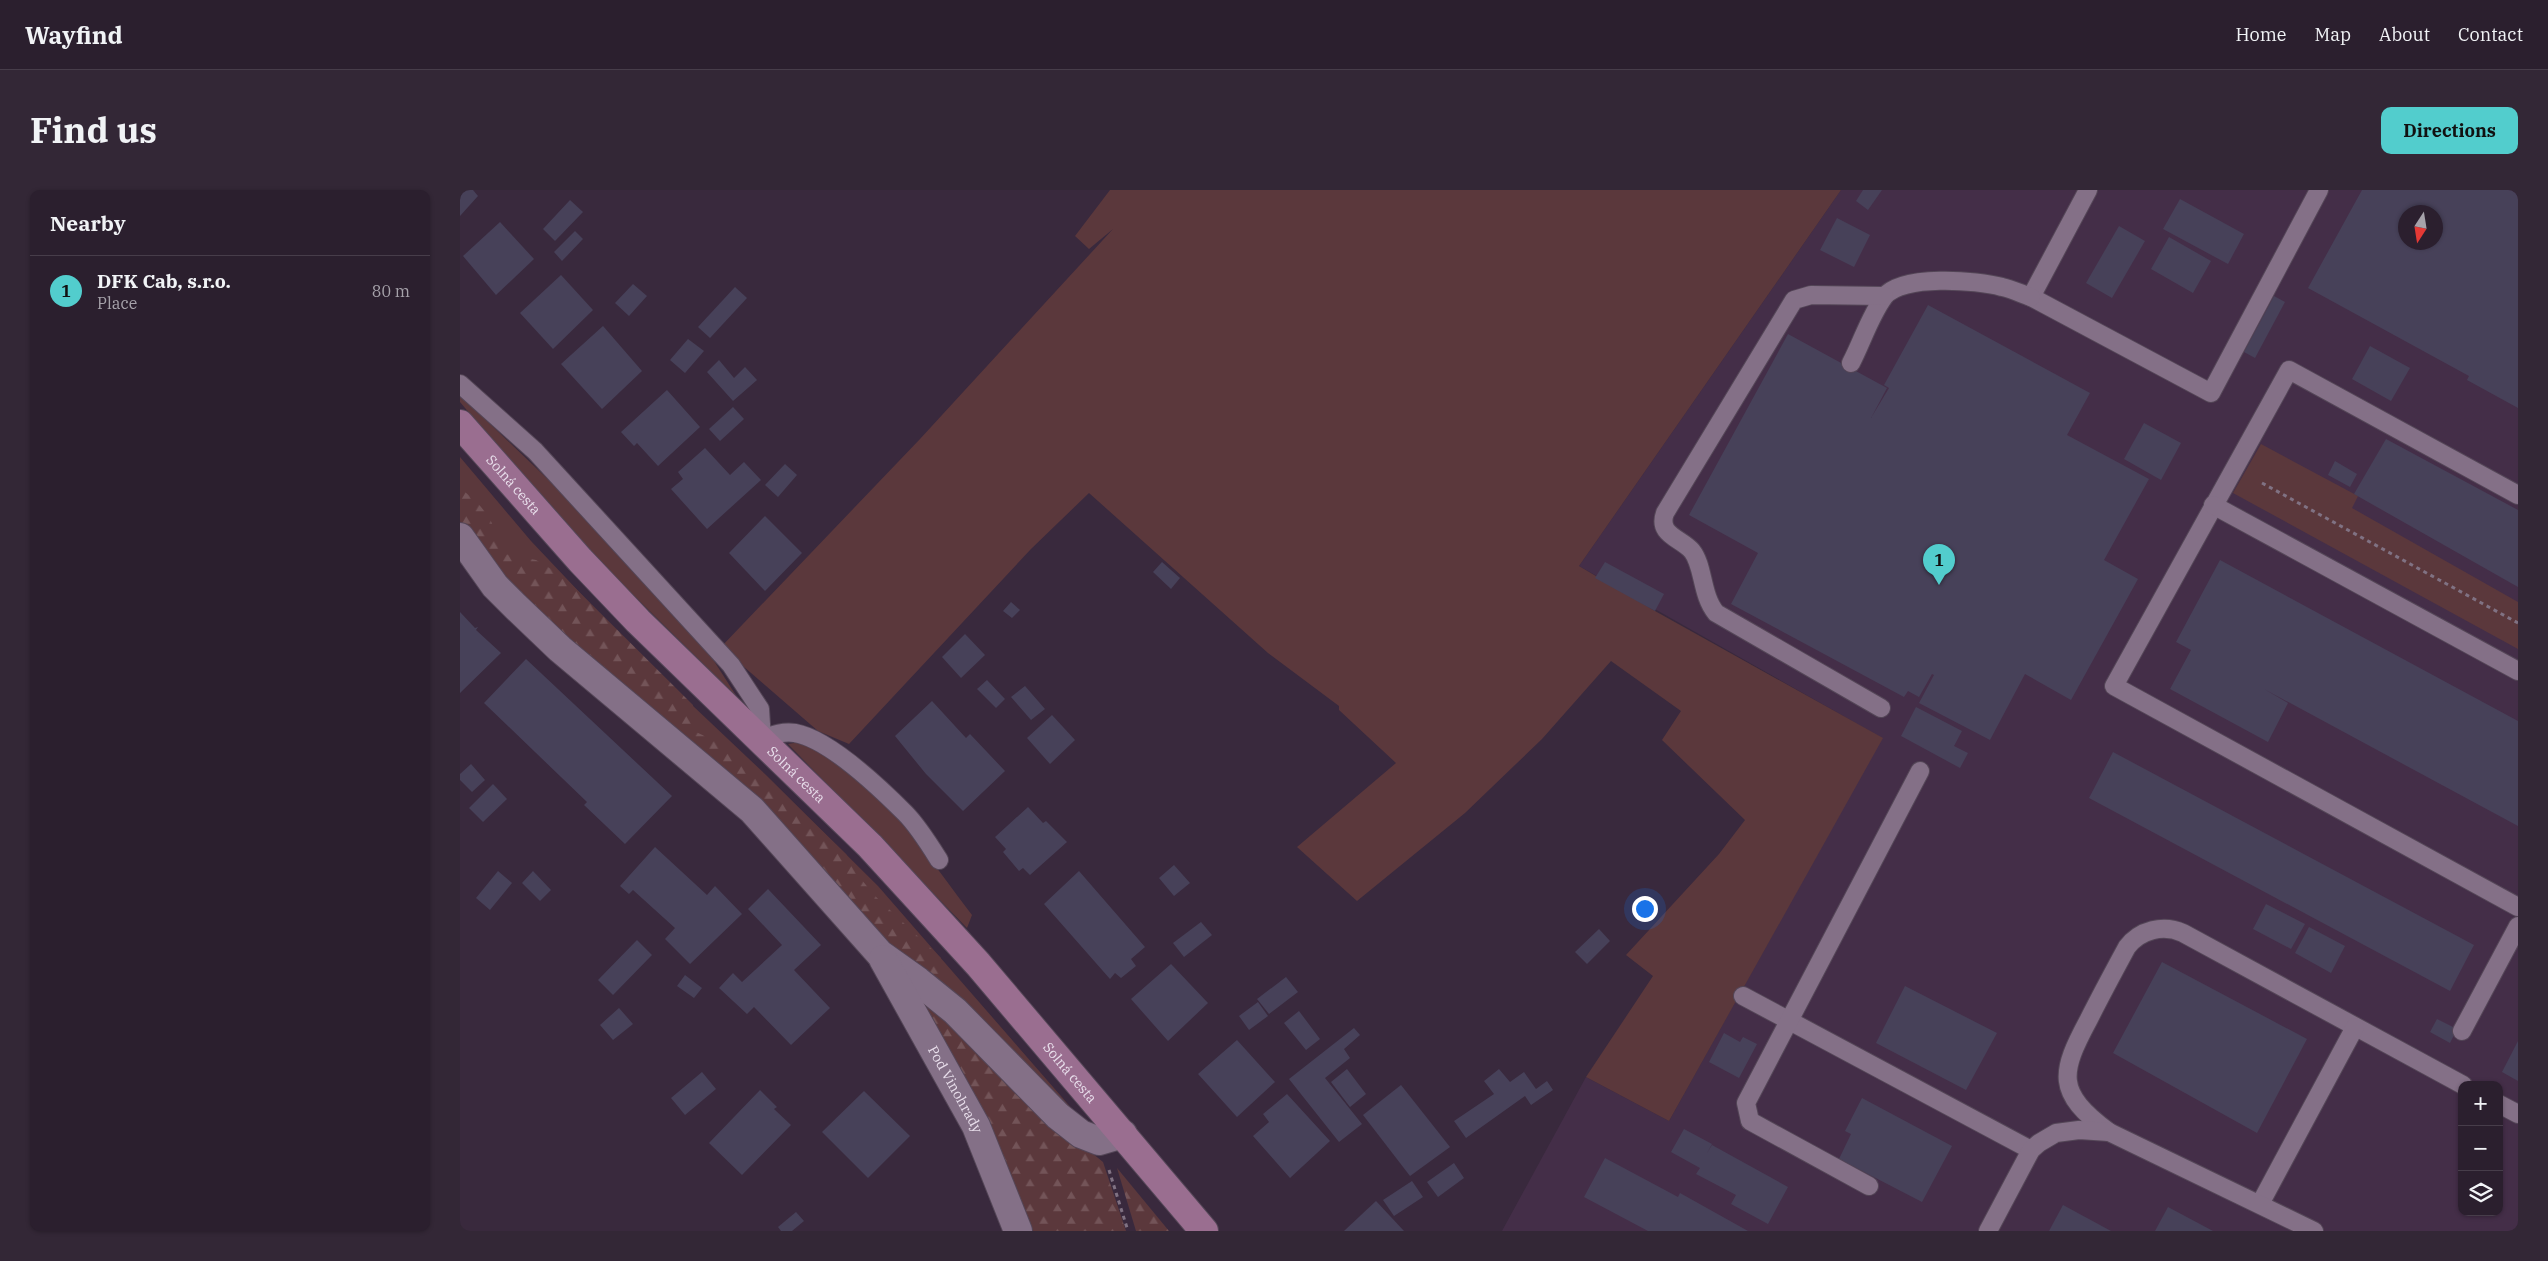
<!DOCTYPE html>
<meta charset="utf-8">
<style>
:root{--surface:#2b1f2e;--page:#332736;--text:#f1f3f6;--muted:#a6a2aa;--line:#473d4a;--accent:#52cdcd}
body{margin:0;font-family:"IBM Plex Serif",serif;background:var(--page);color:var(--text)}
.controls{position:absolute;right:15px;bottom:15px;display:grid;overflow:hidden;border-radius:10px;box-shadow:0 1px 4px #0004}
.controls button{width:45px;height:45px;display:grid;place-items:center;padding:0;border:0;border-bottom:1px solid var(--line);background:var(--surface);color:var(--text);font:25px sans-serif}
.compass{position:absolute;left:1938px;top:15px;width:45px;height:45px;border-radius:50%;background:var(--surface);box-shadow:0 1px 4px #0004;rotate:192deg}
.you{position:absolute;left:1184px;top:718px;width:18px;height:18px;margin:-12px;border:4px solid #fff;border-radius:50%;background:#1a73e8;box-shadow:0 0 0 8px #1a73e833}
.badge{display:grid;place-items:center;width:32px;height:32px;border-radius:50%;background:var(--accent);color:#111;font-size:16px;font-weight:700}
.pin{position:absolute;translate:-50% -41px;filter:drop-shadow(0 1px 2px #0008)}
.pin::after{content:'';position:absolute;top:26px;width:18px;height:15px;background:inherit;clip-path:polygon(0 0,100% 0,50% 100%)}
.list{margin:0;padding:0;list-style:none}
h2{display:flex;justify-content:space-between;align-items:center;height:65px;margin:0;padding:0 20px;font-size:21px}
h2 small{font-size:16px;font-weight:400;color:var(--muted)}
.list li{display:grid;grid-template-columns:32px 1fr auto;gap:15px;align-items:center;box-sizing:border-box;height:70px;padding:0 20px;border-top:1px solid var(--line)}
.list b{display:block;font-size:19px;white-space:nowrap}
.list p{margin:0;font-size:16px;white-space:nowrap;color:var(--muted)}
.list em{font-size:16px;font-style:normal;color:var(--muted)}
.icon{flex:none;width:28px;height:28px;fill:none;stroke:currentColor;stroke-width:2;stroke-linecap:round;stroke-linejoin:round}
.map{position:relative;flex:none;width:2058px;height:1041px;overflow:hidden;border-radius:10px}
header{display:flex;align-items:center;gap:30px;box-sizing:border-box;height:70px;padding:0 25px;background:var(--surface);border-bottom:1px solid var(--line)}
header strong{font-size:24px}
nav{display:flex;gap:28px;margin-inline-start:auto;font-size:18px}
.intro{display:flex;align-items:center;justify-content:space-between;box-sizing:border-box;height:120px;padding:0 30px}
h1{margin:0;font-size:35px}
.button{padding:12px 22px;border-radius:10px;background:var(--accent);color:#111;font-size:18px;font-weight:700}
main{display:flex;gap:30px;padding:0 30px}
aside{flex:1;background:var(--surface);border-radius:10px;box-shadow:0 1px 4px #0004}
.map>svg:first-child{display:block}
.built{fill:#442e48;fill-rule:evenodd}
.grass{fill:#5b383c}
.forest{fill:url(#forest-firs)}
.building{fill:#474159;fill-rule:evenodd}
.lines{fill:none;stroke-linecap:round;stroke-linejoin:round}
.lane-casing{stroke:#544657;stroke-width:20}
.street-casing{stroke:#544657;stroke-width:30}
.secondary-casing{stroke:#544657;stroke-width:30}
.path{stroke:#807283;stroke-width:3;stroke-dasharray:4 4;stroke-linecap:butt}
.lane{stroke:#847087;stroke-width:18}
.street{stroke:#847087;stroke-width:28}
.secondary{stroke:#9a6e90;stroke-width:28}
.labels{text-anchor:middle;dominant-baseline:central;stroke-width:4;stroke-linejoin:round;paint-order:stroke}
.street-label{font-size:14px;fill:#e8deeb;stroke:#2f1f32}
</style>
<header>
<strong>Wayfind</strong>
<nav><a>Home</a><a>Map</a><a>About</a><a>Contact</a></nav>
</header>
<div class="intro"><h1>Find us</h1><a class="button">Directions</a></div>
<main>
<aside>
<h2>Nearby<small></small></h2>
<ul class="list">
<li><span class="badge">1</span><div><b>DFK Cab, s.r.o.</b><p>Place</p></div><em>80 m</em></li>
</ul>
</aside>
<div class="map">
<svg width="2058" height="1041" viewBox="0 0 2058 1041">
<defs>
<pattern id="forest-firs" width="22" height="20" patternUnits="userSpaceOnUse" patternTransform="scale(1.25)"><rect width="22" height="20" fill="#5b383c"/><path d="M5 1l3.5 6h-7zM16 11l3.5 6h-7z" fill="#735458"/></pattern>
</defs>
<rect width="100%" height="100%" fill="#39293d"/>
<path class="built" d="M1381 0H2058V1041H1042L1126 887 1209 931 1422 548 1119 376ZM1946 22H1976V52H1946ZM2002 895H2039V1022H2002Z"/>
<g class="grass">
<path d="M650 0H1381L1119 376 1195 421 1423 548 1209 931 1126 887 1193 786 1166 765 1259 664 1285 630 1202 550 1221 521 1151 471 1082 549 1005 623 897 711 837 657 936 573 879 520V516L808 463 629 303 571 359 389 554 358 541 261 457 460 249 653 39 629 59 615 46Z"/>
<path d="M0 205 98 299 247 460 277 507 153 385 77 304 0 212Z"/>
<path d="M1801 254 1898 306 1892 318 2058 412V459L1773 303Z"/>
<path d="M0 267 71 351 176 462 306 585 418 696 614 921 608 922 288 603 161 491H149L34 381 0 331Z"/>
<path d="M340 552C351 557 365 561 375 569 430 609 471 671 512 725L507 738 328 554Z"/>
</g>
<g class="forest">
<path d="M0 298C25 318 36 330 39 363L76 370 103 386 233 515V533L236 542 251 549 270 552 386 664 401 689 415 706 481 768 480 785 470 786 455 782 288 603 161 491H149L34 381 0 331Z"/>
<path d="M450 796 591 930 643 972 666 1041H561Z"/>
<path d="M657 978 709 1041H676Z"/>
</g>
<g class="building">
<path d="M0 0H13L18 6 0 26Z"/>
<path d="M1403 0H1422L1408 20 1396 11Z"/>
<path d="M1902 0H2058V218L2007 190 2009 186 1848 98ZM1946 22H1976V52H1946Z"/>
<path d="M1720 9 1784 44 1768 74 1703 39Z"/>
<path d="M110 10 123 22 95 51 83 39Z"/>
<path d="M1377 28 1410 45 1394 77 1360 60Z"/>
<path d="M40 32 74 69 36 105 3 66Z"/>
<path d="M1659 36 1685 51 1652 108 1626 93Z"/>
<path d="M115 41 123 49 102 71 94 62Z"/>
<path d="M1709 47 1751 71 1733 103 1691 79Z"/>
<path d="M101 85 133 120 93 159 60 123Z"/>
<path d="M173 94 187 106 169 126 155 113Z"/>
<path d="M275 97 287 108 250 148 238 137Z"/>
<path d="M1814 106 1825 112 1795 168 1784 162Z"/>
<path d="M1468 115 1630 203 1607 245 1689 289 1644 370 1678 389 1611 510 1565 484 1530 550 1459 513 1474 485 1472 484 1459 507 1448 501 1444 507 1271 414 1298 363 1229 325 1328 144 1427 198 1411 228 1429 198 1424 195Z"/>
<path d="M143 136 182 181 142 219 101 174Z"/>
<path d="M228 149 244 161 225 183 210 170Z"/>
<path d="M1910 156 1950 178 1931 211 1892 189Z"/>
<path d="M259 170 274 188 285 177 297 190 273 211 247 182Z"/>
<path d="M207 200 240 237 198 276 177 253 174 256 161 242Z"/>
<path d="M273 217 284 229 260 251 249 239Z"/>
<path d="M1684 233 1721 253 1701 290 1664 269Z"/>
<path d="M1926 249 2058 320V397L1894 304Z"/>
<path d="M245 258 270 285 284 272 301 290 247 339 211 299 223 289 218 282Z"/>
<path d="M1875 271 1897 284 1890 297 1868 285Z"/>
<path d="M325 274 337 285 318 307 305 295Z"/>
<path d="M305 326 342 363 305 401 269 363Z"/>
<path d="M1760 370 2058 531V636L1804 499 1828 513 1808 552 1710 499 1731 460 1716 452Z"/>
<path d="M702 372 720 388 711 399 693 382Z"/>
<path d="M1145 372 1204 404 1195 421 1135 388Z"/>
<path d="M551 412 560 420 552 428 543 421Z"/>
<path d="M0 422 15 438 18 437 16 440 41 463 0 503Z"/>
<path d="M505 444 525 465 501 488 482 467Z"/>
<path d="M66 469 212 606 165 654 124 615 127 612 24 513Z"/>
<path d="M527 490 545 509 536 518 517 499Z"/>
<path d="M565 496 585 519 571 530 551 507Z"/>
<path d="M472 511 506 548 510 544 545 581 503 621 466 584 435 546Z"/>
<path d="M1456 517 1502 541 1494 556 1508 563 1500 578 1441 546Z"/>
<path d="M592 525 615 550 590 574 567 548Z"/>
<path d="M1653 562 2014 755 1990 801 1629 608Z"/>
<path d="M11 574 25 590 12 602 0 590V584Z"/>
<path d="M33 594 47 609 23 632 9 618Z"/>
<path d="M568 617 583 633 586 631 607 652 570 685 563 678 559 681 543 662 546 659 535 647Z"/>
<path d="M195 657 247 705 255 696 282 724 230 774 205 749 215 738 173 700 169 704 160 696Z"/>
<path d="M714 675 730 693 714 706 699 688Z"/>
<path d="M38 681 52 693 30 720 16 708Z"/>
<path d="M73 681 91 700 80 711 62 693Z"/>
<path d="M619 681 685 757 671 769 676 776 661 788 655 783 650 789 584 714Z"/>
<path d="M308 699 361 755 334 780 370 818 331 855 294 817 287 824 259 798 273 783 282 792 322 755 288 719Z"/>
<path d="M1806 714 1845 734 1831 759 1793 739Z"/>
<path d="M741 732 752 745 724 767 713 753Z"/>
<path d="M1849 737 1885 756 1871 783 1835 763Z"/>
<path d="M1139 739 1150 751 1127 774 1115 762Z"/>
<path d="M177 750 192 765 153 805 138 790Z"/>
<path d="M1702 772 1847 849 1797 943 1653 863Z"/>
<path d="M711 774 748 813 708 851 671 809Z"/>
<path d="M225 785 242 798 234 808 217 796Z"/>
<path d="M826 787 838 802 809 824 797 809Z"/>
<path d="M1445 796 1537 843 1506 900 1416 853Z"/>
<path d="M798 812 808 826 789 840 779 826Z"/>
<path d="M159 818 173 834 153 850 140 835Z"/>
<path d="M839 821 860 849 846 860 824 833Z"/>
<path d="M1977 829 1997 839 1990 853 1970 842Z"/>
<path d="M894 838 900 845 884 859 890 868 865 888 902 934 879 952 829 889Z"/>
<path d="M1264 843 1280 852 1283 847 1297 854 1279 888 1249 872Z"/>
<path d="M777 850 815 892 777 927 738 884Z"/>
<path d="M2058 851V891L2042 882Z"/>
<path d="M887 879 906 904 890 917 871 892Z"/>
<path d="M1039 879 1050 892 1064 882 1076 899 1087 891 1093 900 1071 915 1065 906 1006 948 994 931 1034 904 1024 891Z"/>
<path d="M242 882 256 899 225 925 211 908Z"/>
<path d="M941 895 990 957 950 986 903 925Z"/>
<path d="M300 900 317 917 314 919 331 935 282 985 249 953Z"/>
<path d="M404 901 450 946 408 988 362 942Z"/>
<path d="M827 904 870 951 830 988 793 946 809 932 803 924Z"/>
<path d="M1402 908 1492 956 1462 1012 1379 969 1391 944 1385 941Z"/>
<path d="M1224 939 1252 954 1247 963 1252 955 1328 997 1308 1034 1271 1014 1276 1005 1236 984 1240 978 1211 962Z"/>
<path d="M1145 968 1218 1007 1220 1003 1288 1041H1188L1124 1007Z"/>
<path d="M994 973 1004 988 978 1007 967 992Z"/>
<path d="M952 991 963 1007 934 1026 923 1010Z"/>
<path d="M916 1011 944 1041H884Z"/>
<path d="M1603 1015 1651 1041H1589Z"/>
<path d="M1708 1017 1753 1041H1695Z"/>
<path d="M336 1022 344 1031 332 1041H321L318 1037Z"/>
</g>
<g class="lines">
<defs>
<g id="lane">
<path d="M1628 0 1571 107 1751 203 1859 0"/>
<path d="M1391 173C1402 152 1410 126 1424 107 1441 84 1517 90 1542 97 1552 99 1562 104 1571 107"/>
<path d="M0 194 75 261 271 475 300 519 302 549C313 545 323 541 335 543 369 549 421 599 445 623 458 636 469 654 479 670"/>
<path d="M2058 305 1829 180 1654 496 2058 717"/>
<path d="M1753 315 2058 481"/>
<path d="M1421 518 1256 423C1241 405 1244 376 1232 361 1221 348 1197 345 1205 323L1334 110 1351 105 1424 106"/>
<path d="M1283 806 1571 960"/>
<path d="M2002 841 2058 736"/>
<path d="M2039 914 2058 924"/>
<path d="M1649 942C1595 902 1600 883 1629 829 1641 805 1654 781 1667 757 1680 740 1703 734 1723 743L2003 895"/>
<path d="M1409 996 1290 931 1286 913 1460 581"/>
<path d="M1800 1014 1895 837"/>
<path d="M1528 1041 1571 960 1579 953 1596 943 1619 940 1649 942 1854 1041"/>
</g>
<g id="street">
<path d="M0 347 35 396 56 417 100 459 292 620 420 764 458 791 495 821 598 926 621 944 639 951 663 944"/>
<path id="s1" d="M423 769 516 936 558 1041"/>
</g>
<g id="secondary">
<path id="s2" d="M0 234 120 370 178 431 410 656 518 774 744 1041"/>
</g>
</defs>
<use href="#lane" class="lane-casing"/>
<use href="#street" class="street-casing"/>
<use href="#secondary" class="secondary-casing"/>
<g class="path">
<path d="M1802 293 2058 433"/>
<path d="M649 980 668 1041"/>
</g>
<use href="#lane" class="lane"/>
<use href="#street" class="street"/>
<use href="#secondary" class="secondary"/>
</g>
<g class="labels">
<g class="street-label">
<text stroke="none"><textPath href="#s2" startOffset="81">Solná cesta</textPath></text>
<text stroke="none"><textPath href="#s2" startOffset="486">Solná cesta</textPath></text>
<text stroke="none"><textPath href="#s2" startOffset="891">Solná cesta</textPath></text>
<text stroke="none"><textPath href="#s1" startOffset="149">Pod Vinohrady</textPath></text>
</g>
</g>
</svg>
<div class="controls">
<button>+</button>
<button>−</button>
<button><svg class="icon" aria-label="layers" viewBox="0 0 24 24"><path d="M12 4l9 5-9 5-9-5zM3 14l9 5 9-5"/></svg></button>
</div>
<svg class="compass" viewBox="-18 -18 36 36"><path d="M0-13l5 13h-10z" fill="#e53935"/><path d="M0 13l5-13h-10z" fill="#a6a2aa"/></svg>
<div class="you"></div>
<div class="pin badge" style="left:1479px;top:395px">1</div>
</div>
</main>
